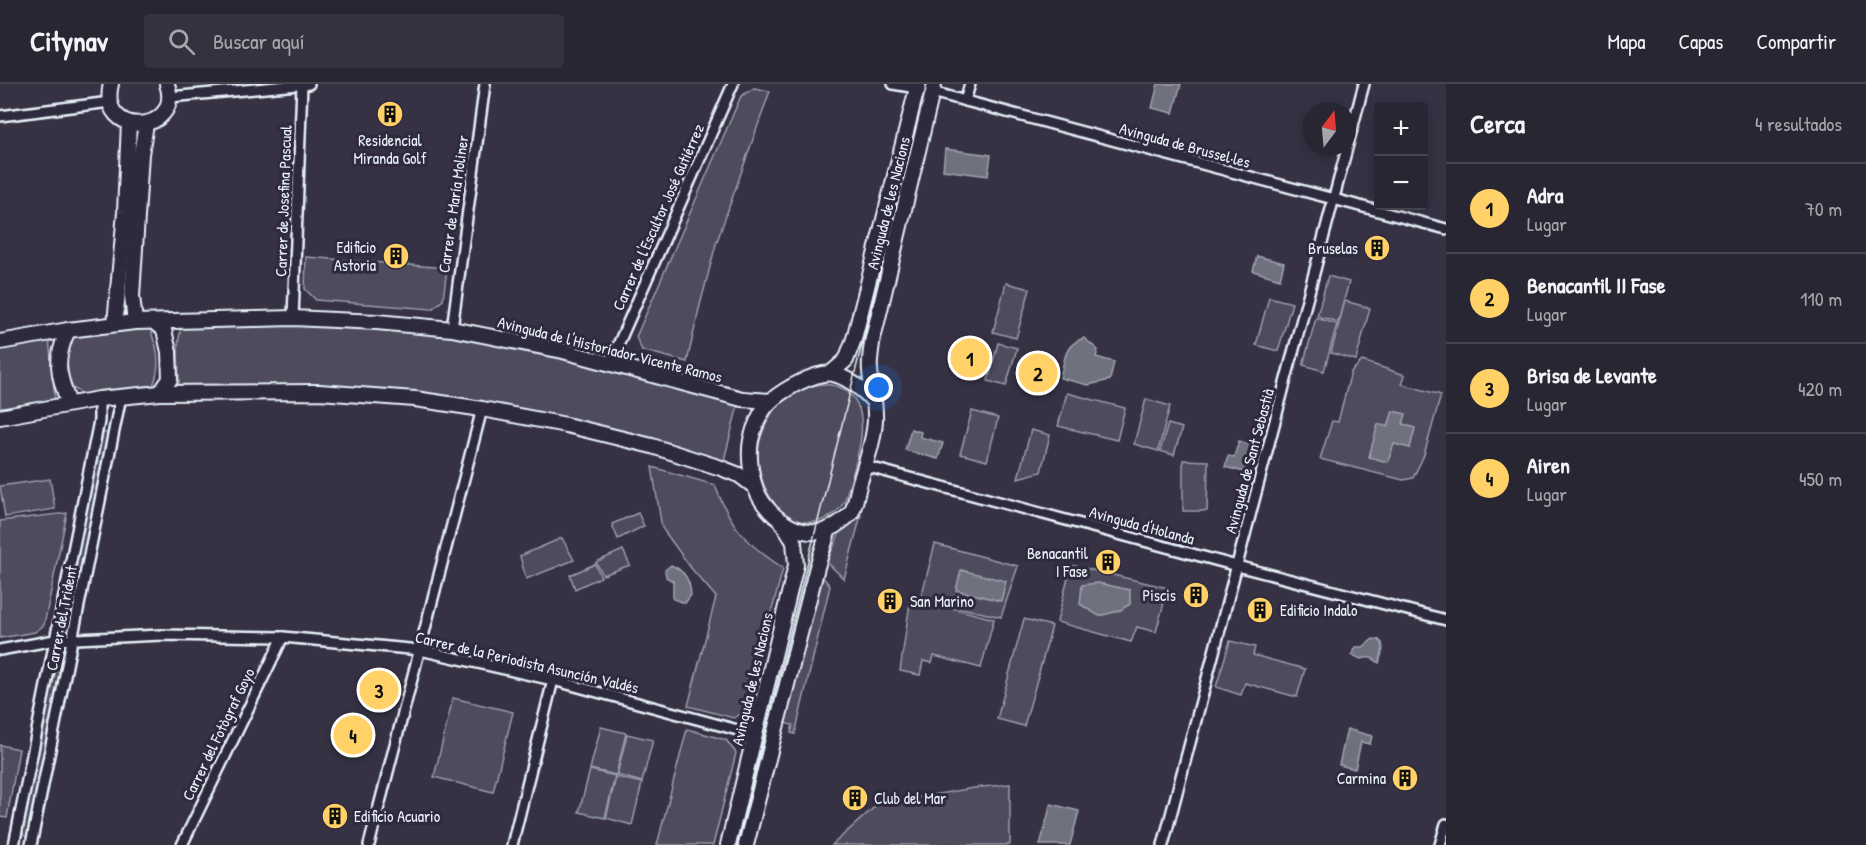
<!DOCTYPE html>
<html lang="es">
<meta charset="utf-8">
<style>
:root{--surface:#282633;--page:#34323f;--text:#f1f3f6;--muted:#a5a5ac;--line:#44434e;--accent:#ffd166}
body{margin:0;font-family:"Patrick Hand",sans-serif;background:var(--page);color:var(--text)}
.controls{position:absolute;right:18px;top:18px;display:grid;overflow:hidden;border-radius:6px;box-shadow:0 3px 15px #0003}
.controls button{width:54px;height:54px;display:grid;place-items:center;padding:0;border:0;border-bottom:2px solid var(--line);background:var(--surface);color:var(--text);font:30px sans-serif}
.compass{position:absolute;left:1302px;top:18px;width:54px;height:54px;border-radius:50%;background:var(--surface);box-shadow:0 3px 15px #0003;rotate:16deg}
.you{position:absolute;left:879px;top:304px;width:21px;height:21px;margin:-15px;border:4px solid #fff;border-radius:50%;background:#1a73e8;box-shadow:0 0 0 9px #1a73e833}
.badge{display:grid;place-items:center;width:39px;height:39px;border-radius:50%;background:var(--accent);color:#111;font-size:20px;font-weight:700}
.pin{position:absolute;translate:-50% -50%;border:3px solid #fff;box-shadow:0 2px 6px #0006}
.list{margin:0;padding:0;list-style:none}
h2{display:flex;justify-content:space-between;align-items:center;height:78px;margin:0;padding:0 24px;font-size:26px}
h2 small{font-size:20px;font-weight:400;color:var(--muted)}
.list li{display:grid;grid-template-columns:39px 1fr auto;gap:18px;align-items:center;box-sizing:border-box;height:90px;padding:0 24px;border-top:2px solid var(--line)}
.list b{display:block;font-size:22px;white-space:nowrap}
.list p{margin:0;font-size:20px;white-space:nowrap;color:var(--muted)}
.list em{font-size:20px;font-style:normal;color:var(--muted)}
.icon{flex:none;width:33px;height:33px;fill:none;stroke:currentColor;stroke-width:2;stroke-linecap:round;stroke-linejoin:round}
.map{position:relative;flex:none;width:1446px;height:761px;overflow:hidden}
header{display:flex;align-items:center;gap:36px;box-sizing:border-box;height:84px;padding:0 30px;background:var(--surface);border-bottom:2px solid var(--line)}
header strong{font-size:28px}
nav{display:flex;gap:33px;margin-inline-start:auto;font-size:21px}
.search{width:420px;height:54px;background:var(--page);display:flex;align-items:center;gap:15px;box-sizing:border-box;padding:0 21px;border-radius:6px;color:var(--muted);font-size:22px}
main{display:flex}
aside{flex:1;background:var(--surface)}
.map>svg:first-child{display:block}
.green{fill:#4d4b5c;stroke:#9a9eaa;stroke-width:1.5}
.water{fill:#70717f;stroke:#a0a4af;stroke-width:1.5}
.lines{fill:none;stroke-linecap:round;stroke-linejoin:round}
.street-casing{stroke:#e8f1f8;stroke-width:14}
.secondary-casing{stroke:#e8f1f8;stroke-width:18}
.street{stroke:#2f2a3d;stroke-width:9}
.secondary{stroke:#2f2a3d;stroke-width:14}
.tram{stroke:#e8f1f8;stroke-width:1.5}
.labels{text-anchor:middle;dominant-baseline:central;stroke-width:6;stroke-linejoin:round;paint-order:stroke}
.poi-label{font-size:16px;fill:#e8f1f8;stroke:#2f2a3d;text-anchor:end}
.street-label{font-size:16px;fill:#e8f1f8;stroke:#2f2a3d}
</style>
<header>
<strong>Citynav</strong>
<div class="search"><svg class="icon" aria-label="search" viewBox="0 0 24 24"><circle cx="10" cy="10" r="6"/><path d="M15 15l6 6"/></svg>Buscar aquí</div>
<nav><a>Mapa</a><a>Capas</a><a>Compartir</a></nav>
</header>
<main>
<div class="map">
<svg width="1446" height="761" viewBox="0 0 1446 761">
<rect width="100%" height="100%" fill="#363244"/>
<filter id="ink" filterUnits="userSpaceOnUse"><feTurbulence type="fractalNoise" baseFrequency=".0167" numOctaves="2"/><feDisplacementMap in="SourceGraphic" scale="12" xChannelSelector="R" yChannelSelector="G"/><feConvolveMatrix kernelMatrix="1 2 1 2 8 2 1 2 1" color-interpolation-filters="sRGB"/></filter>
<g filter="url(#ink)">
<g class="green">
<path d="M754 4 770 7 716 160 699 225 687 278 642 266 636 253 741 12Z"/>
<path d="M306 173 447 184 443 216 432 225 316 216 305 205Z"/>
<path d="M1328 192 1349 198 1338 238 1317 232Z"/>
<path d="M1006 199 1030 205 1016 254 993 248Z"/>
<path d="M1269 213 1292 219 1278 267 1256 261Z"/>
<path d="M1345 217 1370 224 1356 276 1331 269Z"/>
<path d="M1316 234 1337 240 1324 287 1303 281Z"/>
<path d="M251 241C319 243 388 243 455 252 552 265 645 293 739 317L724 376 606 346 315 302 179 301 178 261 181 242Z"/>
<path d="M151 242C151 250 153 255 156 262 159 275 158 290 153 302L85 311 69 302 66 263 75 251Z"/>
<path d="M49 255 55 315 0 326V265Z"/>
<path d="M998 259 1017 264 1006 302 988 297Z"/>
<path d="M1362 277 1405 291 1402 300 1441 311 1424 371 1413 394 1403 396 1320 375 1332 337 1338 338 1351 288Z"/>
<path d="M822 300C831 301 841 302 848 308 876 331 853 387 845 416 839 428 827 437 813 438 778 441 756 398 758 367 760 349 772 323 787 312 797 304 810 302 822 300Z"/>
<path d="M1067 309 1125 324 1117 356 1058 342Z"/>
<path d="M1146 315 1170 322 1158 367 1134 360Z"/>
<path d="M972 327 998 334 987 377 960 370Z"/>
<path d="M1168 340 1182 344 1174 371 1160 367Z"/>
<path d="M1031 346 1050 351 1041 388 1018 394Z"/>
<path d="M102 348 109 350 73 529 67 528Z"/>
<path d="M1183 376 1208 377 1207 427H1183Z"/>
<path d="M652 383 715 401C730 442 746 460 783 484L746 627 734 634 688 622 716 513 691 484 662 444Z"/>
<path d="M50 395 55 425 5 433 0 402Z"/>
<path d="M67 429 44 541 35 548 0 554V437Z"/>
<path d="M638 429 644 442 618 455 612 440Z"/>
<path d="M861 431 844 495 827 478 840 448Z"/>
<path d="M562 454 574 476 526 495 520 472Z"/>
<path d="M935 460 1018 482 1001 533 948 521V523L994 535 981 584 934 572 932 579 923 577 920 591 900 587 911 512 921 514Z"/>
<path d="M623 466 630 481 603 491 596 478Z"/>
<path d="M595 480 601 493 575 505 570 491Z"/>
<path d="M1071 481 1168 504 1156 548 1137 543 1131 558 1057 538Z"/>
<path d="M822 492 830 502 795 650 791 649 793 641 783 639Z"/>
<path d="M1024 535 1052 542 1024 642 997 635Z"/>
<path d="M1230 557 1255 563 1253 571 1305 585 1297 613 1245 599 1241 611 1216 603Z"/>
<path d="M54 587 60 588 27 754 22 749Z"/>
<path d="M453 614 513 628 493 708 434 693Z"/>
<path d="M601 643 626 649 616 691 590 685Z"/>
<path d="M687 645 726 656 736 669 713 761H657Z"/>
<path d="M627 650 653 656 642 698 617 691Z"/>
<path d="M0 661 19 665 7 734 0 733Z"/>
<path d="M590 686 615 692 605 734 579 728Z"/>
<path d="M616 693 642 699 632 741 606 734Z"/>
<path d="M1010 700V761H832L878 720 974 704Z"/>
</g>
<g class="water">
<path d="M1158 0H1181L1173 29 1152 24Z"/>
<path d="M945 65 991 71 988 92 943 86Z"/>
<path d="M1257 172 1284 179 1280 195 1253 187Z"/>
<path d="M1084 254 1098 266 1096 273 1114 278 1110 296 1088 301 1060 294C1065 276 1063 261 1084 254Z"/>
<path d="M1393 327 1406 330 1403 340 1415 344 1410 364 1394 360 1388 378 1369 373 1378 340 1388 343Z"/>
<path d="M911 345 921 348 920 353 943 359 938 375 905 366Z"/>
<path d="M1239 357 1252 361 1244 388 1225 383 1228 372 1234 373Z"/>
<path d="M671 481C685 487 690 496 691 511L685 519 673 515V497L666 493 665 486Z"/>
<path d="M961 486 1006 497 1001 517 956 506Z"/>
<path d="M1098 499 1130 506V520L1119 527 1099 532 1080 520 1082 501Z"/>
<path d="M1373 555 1379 556 1382 559 1383 565 1379 579C1372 573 1370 573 1361 575L1352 571 1356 563H1363Z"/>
<path d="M1347 645 1372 652 1370 660 1361 658 1355 685 1339 681Z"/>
<path d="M1051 720 1079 727 1070 761H1040Z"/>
</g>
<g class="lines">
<defs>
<g id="street">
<path d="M893 0 917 4 1446 145"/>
<path d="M170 13 309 0"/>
<path d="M965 17 970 0"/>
<path d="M0 32 110 18"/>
<path d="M293 234 302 1"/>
<path d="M452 245 485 0"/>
<path d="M610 279 733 0"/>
<path d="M865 382 1237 482 1446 536"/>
<path d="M0 566 55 556 161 551 283 553 420 566 553 596 756 651"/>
<path d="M14 761 99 337V315"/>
<path d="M31 761 121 312"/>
<path d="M182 761 283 553"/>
<path d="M369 761 482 325"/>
<path d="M512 761 553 596"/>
<path d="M1163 761 1364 0"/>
<path d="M1440 761 1446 740"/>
</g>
<g id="secondary">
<path d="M111 0C97 56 184 50 167 0"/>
<path d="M135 238 132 212 141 70 146 40"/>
<path d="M154 238 164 246 169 268 170 295 160 309"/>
<path d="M115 240 125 128 129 39"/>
<path d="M68 246C54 277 58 289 69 320"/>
<path d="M0 258 68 246 135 238 293 234 377 238 452 245 563 267 742 315 771 317"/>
<path d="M831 289 846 276 854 255 918 0"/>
<path d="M874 318C863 306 850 294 833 290 818 286 783 306 772 316 761 325 754 343 751 356 748 372 751 395 758 410 770 435 805 459 833 443 839 439 846 435 851 429 856 421 857 407 860 398 866 378 874 357 875 336 876 319 871 303 870 286 869 277 871 268 872 259L934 0"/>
<path d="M0 333 99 315 160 309 319 308 415 315 482 325 566 341 652 362 721 384 739 391 755 403"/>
<path d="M728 761 796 481 794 458 782 438"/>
<path d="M746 761 817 483 829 445"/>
</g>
</defs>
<use href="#street" class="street-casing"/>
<use href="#secondary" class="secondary-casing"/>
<use href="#street" class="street"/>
<use href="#secondary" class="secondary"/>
<path class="tram" d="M737 761 927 0"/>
</g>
</g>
<defs>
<symbol id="building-disc" viewBox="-11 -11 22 22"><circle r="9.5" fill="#ffd166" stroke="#2f2a3d"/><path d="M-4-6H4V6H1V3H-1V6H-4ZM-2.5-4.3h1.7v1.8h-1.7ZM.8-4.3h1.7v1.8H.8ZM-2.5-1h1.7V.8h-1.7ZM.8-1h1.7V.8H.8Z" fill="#111"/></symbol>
</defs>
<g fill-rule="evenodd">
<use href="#building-disc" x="375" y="15" width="30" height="30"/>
<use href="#building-disc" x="1362" y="149" width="30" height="30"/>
<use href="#building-disc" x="381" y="157" width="30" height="30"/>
<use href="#building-disc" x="1093" y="463" width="30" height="30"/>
<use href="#building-disc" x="1181" y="496" width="30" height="30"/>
<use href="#building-disc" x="875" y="502" width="30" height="30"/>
<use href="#building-disc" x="1245" y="511" width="30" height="30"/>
<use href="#building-disc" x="1390" y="679" width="30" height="30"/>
<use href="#building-disc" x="840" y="699" width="30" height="30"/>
<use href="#building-disc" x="320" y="717" width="30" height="30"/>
</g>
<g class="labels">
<g class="poi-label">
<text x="390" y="56" text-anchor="middle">Residencial<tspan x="390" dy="18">Miranda Golf</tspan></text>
<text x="376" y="163">Edificio<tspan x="376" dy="18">Astoria</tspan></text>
<text x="1358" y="164">Bruselas</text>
<text x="1088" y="469">Benacantil<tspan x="1088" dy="18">I Fase</tspan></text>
<text x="1176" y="511">Piscis</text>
<text x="910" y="517" text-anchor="start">San Marino</text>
<text x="1280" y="526" text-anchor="start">Edificio Indalo</text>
<text x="1386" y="694">Carmina</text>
<text x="874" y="714" text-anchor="start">Club del Mar</text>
<text x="354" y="732" text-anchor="start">Edificio Acuario</text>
</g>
<g class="street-label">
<text transform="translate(1185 61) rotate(15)">Avinguda de Brussel·les</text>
<text transform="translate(283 117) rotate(-88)">Carrer de Josefina Pascual</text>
<text transform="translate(888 119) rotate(-76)">Avinguda de les Nacions</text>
<text transform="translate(453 120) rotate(-82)">Carrer de María Moliner</text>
<text transform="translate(658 133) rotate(-66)">Carrer de l'Escultor José Gutiérrez</text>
<text transform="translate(610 265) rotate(14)">Avinguda de l'Historiador Vicente Ramos</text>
<text transform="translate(1249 377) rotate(-75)">Avinguda de Sant Sebastià</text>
<text transform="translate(1142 441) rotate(15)">Avinguda d'Holanda</text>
<text transform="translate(61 534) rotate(-79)">Carrer del Trident</text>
<text transform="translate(527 578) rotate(13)">Carrer de la Periodista Asunción Valdés</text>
<text transform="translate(752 595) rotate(-77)">Avinguda de les Nacions</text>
<text transform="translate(218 650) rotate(-64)">Carrer del Fotògraf Goyo</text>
</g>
</g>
</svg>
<div class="controls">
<button>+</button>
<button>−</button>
</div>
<svg class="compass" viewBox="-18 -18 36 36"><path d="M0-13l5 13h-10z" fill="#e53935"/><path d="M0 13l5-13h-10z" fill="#a5a5ac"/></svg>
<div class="you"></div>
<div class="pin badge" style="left:970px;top:274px">1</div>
<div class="pin badge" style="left:1038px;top:289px">2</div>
<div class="pin badge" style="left:379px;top:606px">3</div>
<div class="pin badge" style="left:353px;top:651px">4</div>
</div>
<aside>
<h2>Cerca<small>4 resultados</small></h2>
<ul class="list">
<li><span class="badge">1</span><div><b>Adra</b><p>Lugar</p></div><em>70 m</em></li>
<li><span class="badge">2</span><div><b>Benacantil II Fase</b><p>Lugar</p></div><em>110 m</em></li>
<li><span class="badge">3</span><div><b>Brisa de Levante</b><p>Lugar</p></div><em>420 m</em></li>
<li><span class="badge">4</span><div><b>Airen</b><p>Lugar</p></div><em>450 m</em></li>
</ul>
</aside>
</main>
